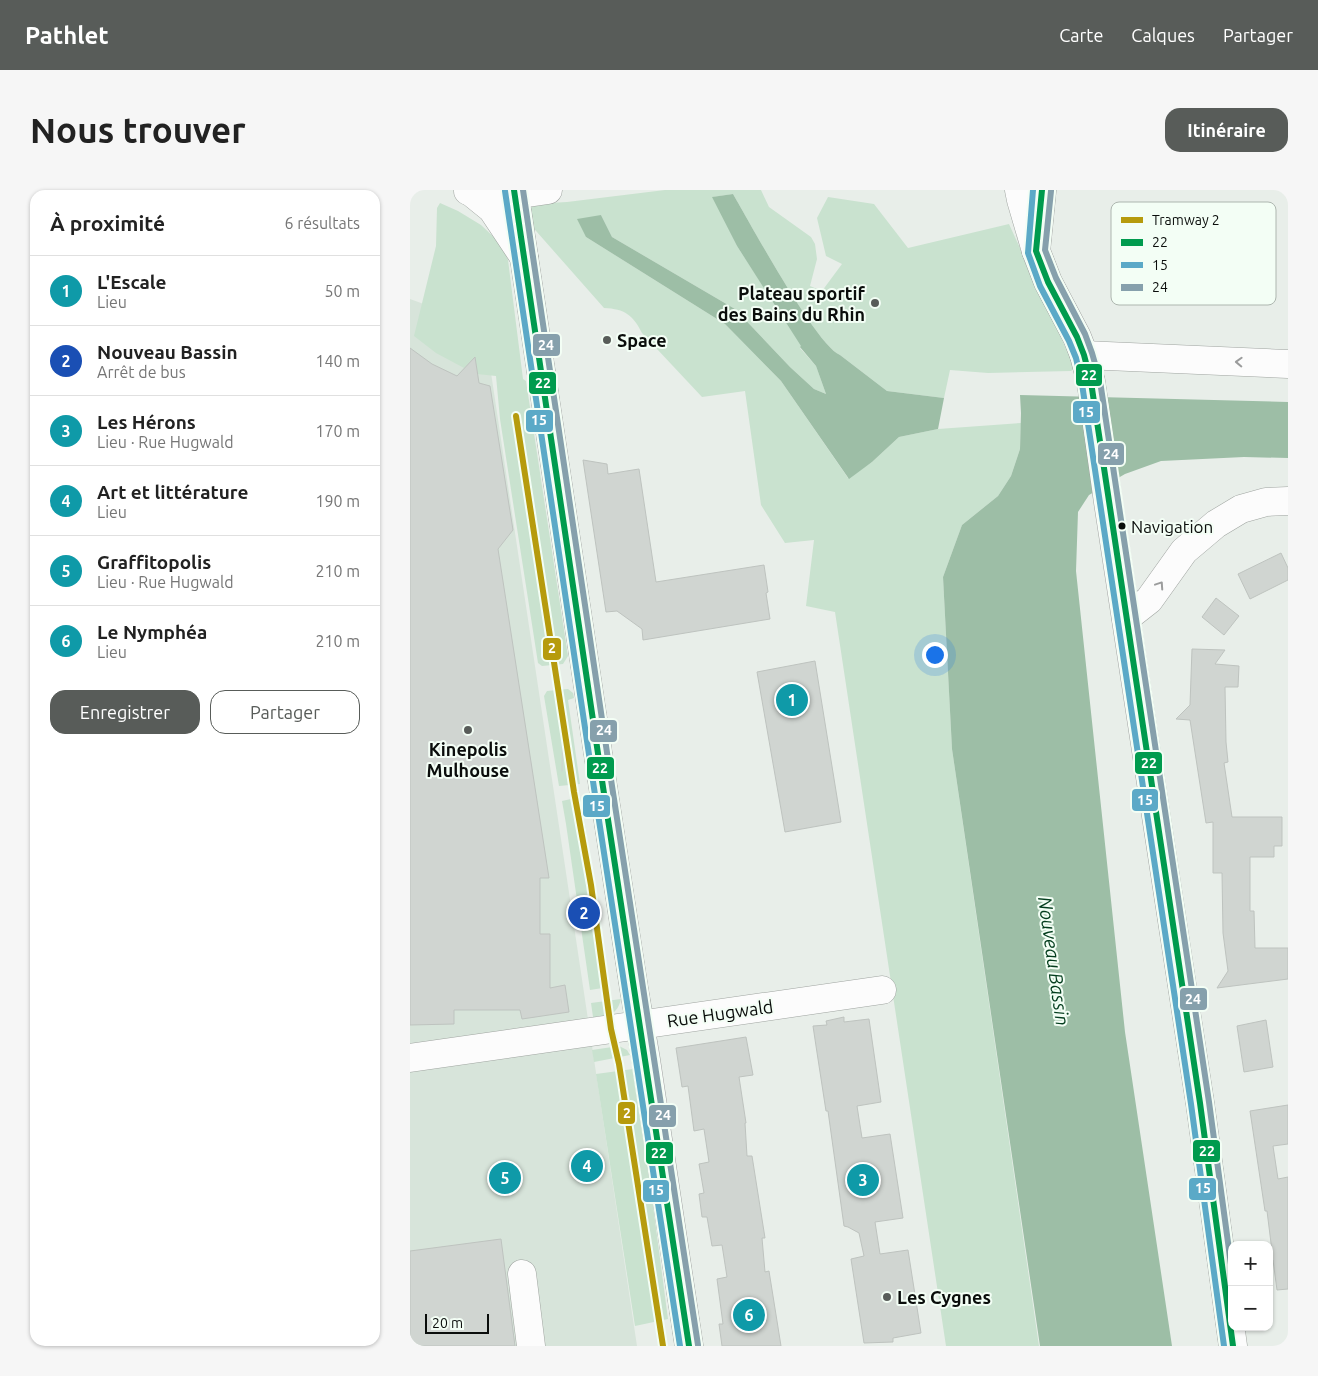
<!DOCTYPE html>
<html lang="fr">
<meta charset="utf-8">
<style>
:root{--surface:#fff;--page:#f6f6f6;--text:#222;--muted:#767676;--line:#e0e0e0;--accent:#585c59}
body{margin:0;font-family:Ubuntu,sans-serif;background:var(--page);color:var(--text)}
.controls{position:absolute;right:15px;bottom:15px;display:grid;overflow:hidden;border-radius:10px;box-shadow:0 1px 4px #0004}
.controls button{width:45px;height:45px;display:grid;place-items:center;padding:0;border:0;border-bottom:1px solid var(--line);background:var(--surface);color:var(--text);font:25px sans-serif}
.scale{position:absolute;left:15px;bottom:12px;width:64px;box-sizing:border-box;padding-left:5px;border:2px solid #0a0d0b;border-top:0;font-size:14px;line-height:18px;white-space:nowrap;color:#0a0d0b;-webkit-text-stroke:4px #f3fef5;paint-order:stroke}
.you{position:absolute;left:524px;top:464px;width:18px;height:18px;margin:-12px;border:4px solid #fff;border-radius:50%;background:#1a73e8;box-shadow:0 0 0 8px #1a73e833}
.badge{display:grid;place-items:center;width:32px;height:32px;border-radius:50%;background:var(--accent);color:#fff;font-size:16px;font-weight:700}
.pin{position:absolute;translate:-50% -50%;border:2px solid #fff;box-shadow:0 1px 5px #0006}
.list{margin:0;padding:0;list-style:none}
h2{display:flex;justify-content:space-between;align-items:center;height:65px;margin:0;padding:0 20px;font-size:21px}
h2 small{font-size:16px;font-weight:400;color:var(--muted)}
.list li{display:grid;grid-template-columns:32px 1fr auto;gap:15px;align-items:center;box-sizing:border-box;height:70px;padding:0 20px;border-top:1px solid var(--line)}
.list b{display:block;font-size:19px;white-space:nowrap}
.list p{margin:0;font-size:16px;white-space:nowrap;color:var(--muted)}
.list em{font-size:16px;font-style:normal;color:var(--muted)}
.actions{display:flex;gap:10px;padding:15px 20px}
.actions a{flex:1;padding:11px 0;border:1px solid var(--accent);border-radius:15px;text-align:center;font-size:18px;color:var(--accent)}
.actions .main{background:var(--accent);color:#fff}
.map{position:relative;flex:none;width:878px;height:1156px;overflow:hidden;border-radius:15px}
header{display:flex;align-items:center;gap:30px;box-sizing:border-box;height:70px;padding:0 25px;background:var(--accent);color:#fff}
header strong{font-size:24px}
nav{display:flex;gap:28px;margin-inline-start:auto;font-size:18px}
.intro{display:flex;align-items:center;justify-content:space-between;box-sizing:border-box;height:120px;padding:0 30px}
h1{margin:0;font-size:35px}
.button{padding:12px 22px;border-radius:15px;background:var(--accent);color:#fff;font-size:18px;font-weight:700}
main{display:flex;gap:30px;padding:0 30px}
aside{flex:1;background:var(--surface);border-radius:15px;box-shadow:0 1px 4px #0004}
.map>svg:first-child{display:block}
.built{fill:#d7e4da}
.green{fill:#c9e2cf}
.water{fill:#9dbea6}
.building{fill:#d0d5d1;stroke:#bec3bf}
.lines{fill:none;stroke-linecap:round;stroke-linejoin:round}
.minor-casing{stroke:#9fa4a0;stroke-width:29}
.major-casing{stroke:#9fa4a0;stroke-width:29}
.highway-casing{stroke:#9fa4a0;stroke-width:29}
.minor{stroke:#fcfcfc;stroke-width:28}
.major{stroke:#fcfcfc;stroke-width:28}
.highway{stroke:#fcfcfc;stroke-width:28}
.tram{stroke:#d0d2d0;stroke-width:1}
.bus-1-casing{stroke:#f3fef5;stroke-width:10}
.bus-2-casing{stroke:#f3fef5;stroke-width:10}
.bus-3-casing{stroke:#f3fef5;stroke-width:10}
.bus-1{stroke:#009b4e;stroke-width:6}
.bus-2{stroke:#5ba9c7;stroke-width:6}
.bus-3{stroke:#86a0ac;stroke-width:6}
.tram-1-casing{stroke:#f3fef5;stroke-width:10}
.tram-1{stroke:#b69b0d;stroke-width:6}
.oneway{stroke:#9b9c9c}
.poi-dot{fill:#585c59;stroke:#f3fef5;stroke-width:2}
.bus-dot{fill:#0a0d0b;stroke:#f3fef5;stroke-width:2}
.labels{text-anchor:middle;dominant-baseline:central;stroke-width:4;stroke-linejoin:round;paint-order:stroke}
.bus-label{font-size:17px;fill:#0a0d0b;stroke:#f3fef5;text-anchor:start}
.poi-label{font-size:18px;font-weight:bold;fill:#0a0d0b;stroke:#f3fef5;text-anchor:start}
.street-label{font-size:18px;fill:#0a0d0b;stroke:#f3fef5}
.water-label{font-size:19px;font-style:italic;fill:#033d1d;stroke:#f3fef5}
.key{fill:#f3fef5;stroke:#adb6af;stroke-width:1}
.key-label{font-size:14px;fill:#0a0d0b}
.line-badge{stroke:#f3fef5;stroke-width:2}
.badge-label{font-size:14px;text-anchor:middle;font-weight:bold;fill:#fff}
</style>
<header>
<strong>Pathlet</strong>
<nav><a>Carte</a><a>Calques</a><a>Partager</a></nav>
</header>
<div class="intro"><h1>Nous trouver</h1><a class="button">Itinéraire</a></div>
<main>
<aside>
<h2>À proximité<small>6 résultats</small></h2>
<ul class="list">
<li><span class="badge" style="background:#0f9aa8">1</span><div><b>L'Escale</b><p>Lieu</p></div><em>50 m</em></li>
<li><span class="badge" style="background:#1a4fb4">2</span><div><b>Nouveau Bassin</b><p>Arrêt de bus</p></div><em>140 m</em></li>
<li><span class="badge" style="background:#0f9aa8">3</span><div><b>Les Hérons</b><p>Lieu · Rue Hugwald</p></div><em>170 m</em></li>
<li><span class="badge" style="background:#0f9aa8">4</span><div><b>Art et littérature</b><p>Lieu</p></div><em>190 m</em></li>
<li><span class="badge" style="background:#0f9aa8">5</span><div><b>Graffitopolis</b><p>Lieu · Rue Hugwald</p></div><em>210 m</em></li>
<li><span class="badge" style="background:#0f9aa8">6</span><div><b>Le Nymphéa</b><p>Lieu</p></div><em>210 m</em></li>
</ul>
<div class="actions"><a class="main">Enregistrer</a><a>Partager</a></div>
</aside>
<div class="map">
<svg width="878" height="1156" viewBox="0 0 878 1156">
<rect width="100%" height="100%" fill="#e8eee9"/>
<path class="built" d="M0 109 74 136 227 1156H0Z"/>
<g class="green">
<path d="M255 0H351L359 17 401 47 405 54 407 69 400 96 412 101 432 74 416 66 407 28 418 7 464 14 498 58 599 34 665 178 661 181 578 183 540 180 534 208 477 201 430 165C406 155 340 33 323 4L303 7 327 56 392 156 390 158 406 176 416 204 404 199 380 177 325 119 202 47 191 25 176 47 315 134 371 191 438 288 462 272 489 247 528 239 611 233 610 259 601 286 588 306 552 335 533 387 542 559 629 1156H536L425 422 396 416 404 350 375 353 351 315 335 201 292 207 232 143C223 125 215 119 194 118L119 33 122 14 157 12Z"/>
<path d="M30 13 48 21 71 35 88 51 95 63 98 70 113 189 116 191 158 466 153 474 132 476 128 473 90 229 86 186 67 184 64 168 54 178 26 163 4 146 26 56 27 18Z"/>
<path d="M158 499 163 503 164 508 158 510 170 594 149 596 134 506 137 501Z"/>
<path d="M170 607 176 640 199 797 180 800 156 634 152 611Z"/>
<path d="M211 809C207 826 198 825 183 827L181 813Z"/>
<path d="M209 856 217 860 220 865 184 872 182 860Z"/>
<path d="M223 879 232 932 258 1129 225 1136 186 884Z"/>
</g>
<g class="water">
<path d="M323 4C340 33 406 155 430 165L477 201 534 208 528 239 489 247 462 272 439 289 371 191 315 134 176 47 167 29 191 25 202 47 325 119 380 177 404 199 416 204 406 176 390 157 391 156 327 56 302 7Z"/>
<path d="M610 205 878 212V268L834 267 751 271 715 284 679 305 668 322 666 381 715 842 762 1156H630L542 559 533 387 552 335 588 306 601 286 610 259 611 223Z"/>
</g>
<g class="building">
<path d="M0 158 22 174 47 186 65 167 69 193 80 196 103 340 88 359 139 688H130V744H140V798L155 795 159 822 112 829 110 820H44V834L0 835Z"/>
<path d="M173 270 197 274 198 284 229 279 246 392 354 375 358 402 356 403 360 429 233 450 232 439 207 421 196 422Z"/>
<path d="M871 363 878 378V390L840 409 828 384Z"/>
<path d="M806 408 829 426 814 445 792 427Z"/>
<path d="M782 459 815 460 805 474 829 476 828 497H815L816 552 818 572 814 573 822 627H872V656H864V667H840V721H844L845 758H878V789L807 798 818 781 813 743 812 683H803V632L796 633 780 530 766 529 780 515Z"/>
<path d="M405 471 431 632 375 642 347 482Z"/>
<path d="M434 827V832L459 829 471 912 447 916 452 948 480 944 493 1028 465 1032 470 1064 498 1060 511 1143 483 1148V1152L454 1153 441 1069 454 1066 449 1043 438 1037 434 1036 418 921H416L406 856 403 836 417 835 416 831Z"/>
<path d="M856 830 863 877 834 882 827 836Z"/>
<path d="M336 847 343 885 329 887 336 933H335L337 966H342L355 1048H352L355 1082 359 1081 371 1156H312L309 1134H313L307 1089 317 1087 312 1055 302 1056 297 1027H292L289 1004 294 1003 289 974 299 972 294 939 284 941 278 896 272 897 266 858Z"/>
<path d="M878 915V954L863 956 868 989 878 987V1099L867 1100 863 1070 859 1068 862 1061 857 1021H855L840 921Z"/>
<path d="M91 1049 105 1156H0V1061Z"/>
</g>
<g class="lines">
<defs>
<g id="minor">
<path d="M674 165 878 174"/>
<path d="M716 428 739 410 774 361 806 334 831 319 856 312 878 311"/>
<path d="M0 868 472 800"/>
<path d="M112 1084 121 1156"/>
</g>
<g id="major">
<path d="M104 0 193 597 224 799 236 870 279 1156"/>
<path d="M632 0 626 61 638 92 667 147 674 165 681 192 698 312 790 913 823 1156"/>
</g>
<g id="highway">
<path d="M609 0 611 10 626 61"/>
<path d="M58 1 104 5 138 0"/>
<path d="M61 2 82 19 114 67"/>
</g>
</defs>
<use href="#minor" class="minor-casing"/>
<use href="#major" class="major-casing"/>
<use href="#highway" class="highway-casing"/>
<use href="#minor" class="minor"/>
<use href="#major" class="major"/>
<use href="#highway" class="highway"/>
<path class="tram" d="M152 581 153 525"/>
<defs>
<g id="bus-1">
<path d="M104 0 193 597 279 1156"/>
<path d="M632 0 626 61 638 92 667 147 674 165 681 192 790 913 823 1156"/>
</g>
<g id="bus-2">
<path d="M623 0 618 63 630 96 659 151 666 168 672 194 781 914 814 1156"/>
<path d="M95 1 184 598 270 1156"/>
</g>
<g id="bus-3">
<path d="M113 0 202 596 288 1155"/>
<path d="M641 1 635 60 646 88 675 144 682 163 690 191 799 912 822 1082"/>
</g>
</defs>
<use href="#bus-1" class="bus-1-casing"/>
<use href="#bus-2" class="bus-2-casing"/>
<use href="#bus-3" class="bus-3-casing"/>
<use href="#bus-1" class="bus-1"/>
<use href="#bus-2" class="bus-2"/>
<use href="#bus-3" class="bus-3"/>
<defs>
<path id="tram-1" d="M106 226 164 602 181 695 201 839 209 874 253 1156"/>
</defs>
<use href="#tram-1" class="tram-1-casing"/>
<use href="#tram-1" class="tram-1"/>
</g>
<defs><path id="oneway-chevron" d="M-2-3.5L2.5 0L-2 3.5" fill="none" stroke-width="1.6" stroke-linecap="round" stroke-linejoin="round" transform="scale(1.25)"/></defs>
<g class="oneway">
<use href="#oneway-chevron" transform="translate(829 172) rotate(-178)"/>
<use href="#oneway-chevron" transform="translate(750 395) rotate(-56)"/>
</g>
<g class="poi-dot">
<circle cx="465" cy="113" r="5"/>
<circle cx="197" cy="150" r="5"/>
<circle cx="58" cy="540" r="5"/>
<circle cx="477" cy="1107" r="5"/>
</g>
<circle class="bus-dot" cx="712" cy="336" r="4.5"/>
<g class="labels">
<g class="bus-label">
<text x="721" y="336">Navigation</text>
</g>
<g class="poi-label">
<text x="455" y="103" text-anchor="end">Plateau sportif<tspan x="455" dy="21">des Bains du Rhin</tspan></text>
<text x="207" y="150">Space</text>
<text x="58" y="559" text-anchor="middle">Kinepolis<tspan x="58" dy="21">Mulhouse</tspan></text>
<text x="487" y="1107">Les Cygnes</text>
</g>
<g class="street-label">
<text transform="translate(310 823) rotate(-8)">Rue Hugwald</text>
</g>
<g class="water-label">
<text transform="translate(644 771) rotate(82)">Nouveau Bassin</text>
</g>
</g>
<rect x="701" y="12" width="165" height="103" rx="8" class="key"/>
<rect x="711" y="27" width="22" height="6" fill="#b69b0d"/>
<rect x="711" y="49" width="22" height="7" fill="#009b4e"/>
<rect x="711" y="72" width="22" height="6" fill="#5ba9c7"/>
<rect x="711" y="94" width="22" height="7" fill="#86a0ac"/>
<g class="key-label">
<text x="742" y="35">Tramway 2</text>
<text x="742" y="57">22</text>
<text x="742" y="80">15</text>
<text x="742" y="102">24</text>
</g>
<g class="line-badge">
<rect x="122" y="143" width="29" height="24" rx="5" fill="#86a0ac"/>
<rect x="665" y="173" width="28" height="24" rx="5" fill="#009b4e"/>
<rect x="118" y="181" width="29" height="24" rx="5" fill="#009b4e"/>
<rect x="662" y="210" width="29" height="24" rx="5" fill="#5ba9c7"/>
<rect x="115" y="219" width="29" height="24" rx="5" fill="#5ba9c7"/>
<rect x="687" y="252" width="28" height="24" rx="5" fill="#86a0ac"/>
<rect x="132" y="447" width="20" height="24" rx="5" fill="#b69b0d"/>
<rect x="179" y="529" width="29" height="24" rx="5" fill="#86a0ac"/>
<rect x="724" y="561" width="29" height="24" rx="5" fill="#009b4e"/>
<rect x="176" y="566" width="29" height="24" rx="5" fill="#009b4e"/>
<rect x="721" y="598" width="28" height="24" rx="5" fill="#5ba9c7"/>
<rect x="172" y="604" width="29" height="24" rx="5" fill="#5ba9c7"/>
<rect x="769" y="797" width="29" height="24" rx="5" fill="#86a0ac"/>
<rect x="207" y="911" width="19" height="24" rx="5" fill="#b69b0d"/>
<rect x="238" y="914" width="29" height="24" rx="5" fill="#86a0ac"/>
<rect x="782" y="949" width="29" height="24" rx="5" fill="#009b4e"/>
<rect x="235" y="951" width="29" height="24" rx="5" fill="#009b4e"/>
<rect x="778" y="987" width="29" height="24" rx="5" fill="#5ba9c7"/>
<rect x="232" y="989" width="28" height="24" rx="5" fill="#5ba9c7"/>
</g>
<g class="badge-label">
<text x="136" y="160">24</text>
<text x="679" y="190">22</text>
<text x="133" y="198">22</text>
<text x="676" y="227">15</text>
<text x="129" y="235">15</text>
<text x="701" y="269">24</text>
<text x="142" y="463">2</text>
<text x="194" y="545">24</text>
<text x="739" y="578">22</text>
<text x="190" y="583">22</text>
<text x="735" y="615">15</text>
<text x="187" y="621">15</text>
<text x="783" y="814">24</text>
<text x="217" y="928">2</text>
<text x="253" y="930">24</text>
<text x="797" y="966">22</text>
<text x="249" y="968">22</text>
<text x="793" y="1003">15</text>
<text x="246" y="1005">15</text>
</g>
</svg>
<div class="controls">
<button>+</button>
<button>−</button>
</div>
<div class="scale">20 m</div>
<div class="you"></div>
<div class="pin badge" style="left:382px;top:510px;background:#0f9aa8">1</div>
<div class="pin badge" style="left:174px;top:723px;background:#1a4fb4">2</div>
<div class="pin badge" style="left:453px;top:990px;background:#0f9aa8">3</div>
<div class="pin badge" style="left:177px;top:976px;background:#0f9aa8">4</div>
<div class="pin badge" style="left:95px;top:988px;background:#0f9aa8">5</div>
<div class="pin badge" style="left:339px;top:1125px;background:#0f9aa8">6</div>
</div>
</main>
